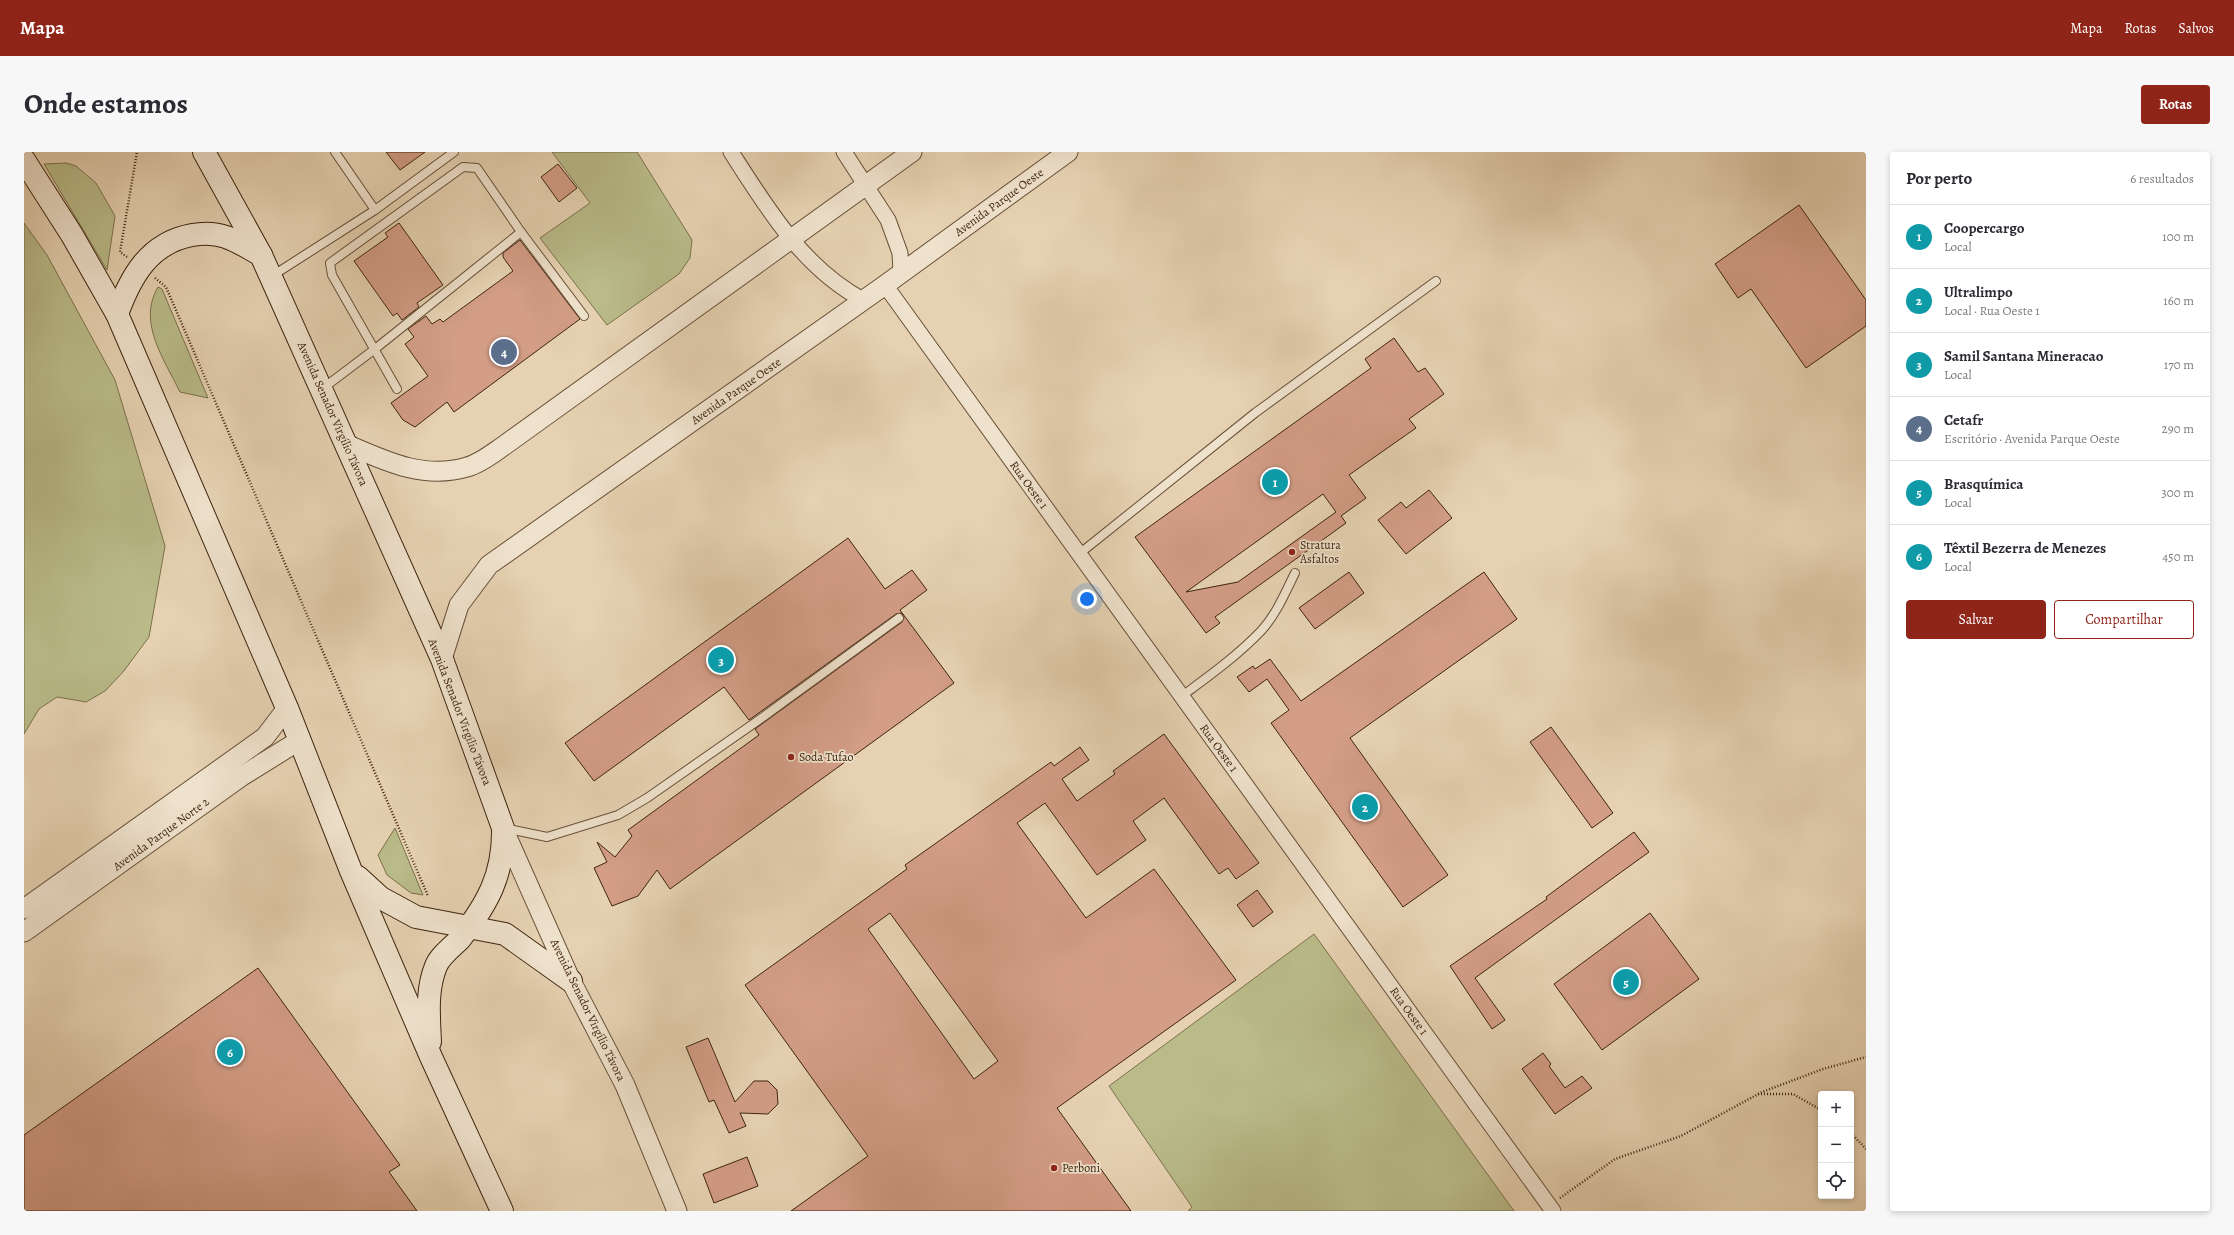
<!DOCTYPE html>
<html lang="pt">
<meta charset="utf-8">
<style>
:root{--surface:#fff;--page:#f7f7f7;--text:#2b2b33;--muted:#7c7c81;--line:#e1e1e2;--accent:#8f2418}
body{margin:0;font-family:Alegreya,serif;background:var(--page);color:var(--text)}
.controls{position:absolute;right:12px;bottom:12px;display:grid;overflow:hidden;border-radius:4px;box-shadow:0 2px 6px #0003}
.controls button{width:36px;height:36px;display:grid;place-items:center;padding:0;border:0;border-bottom:1px solid var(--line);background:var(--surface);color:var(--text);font:20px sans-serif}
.you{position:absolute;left:1063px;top:447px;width:14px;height:14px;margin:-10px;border:3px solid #fff;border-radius:50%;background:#1a73e8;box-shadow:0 0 0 6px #1a73e833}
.badge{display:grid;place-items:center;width:26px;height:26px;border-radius:50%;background:var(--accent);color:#fff;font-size:13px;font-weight:700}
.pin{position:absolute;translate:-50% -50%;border:2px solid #fff;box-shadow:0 1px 4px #0006}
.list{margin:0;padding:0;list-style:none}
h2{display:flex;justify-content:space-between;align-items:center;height:52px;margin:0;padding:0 16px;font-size:17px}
h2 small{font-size:13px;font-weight:400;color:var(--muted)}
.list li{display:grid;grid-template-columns:26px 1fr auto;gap:12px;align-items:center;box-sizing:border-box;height:64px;padding:0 16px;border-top:1px solid var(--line)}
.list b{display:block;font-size:15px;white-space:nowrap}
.list p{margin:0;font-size:13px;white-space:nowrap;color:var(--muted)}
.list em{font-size:13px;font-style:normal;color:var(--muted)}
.actions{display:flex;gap:8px;padding:12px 16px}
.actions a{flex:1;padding:9px 0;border:1px solid var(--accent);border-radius:4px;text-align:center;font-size:14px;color:var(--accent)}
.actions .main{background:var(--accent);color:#fff}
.icon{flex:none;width:22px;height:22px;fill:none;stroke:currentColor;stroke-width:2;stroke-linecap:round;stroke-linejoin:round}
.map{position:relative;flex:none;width:1842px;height:1059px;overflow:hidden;border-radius:4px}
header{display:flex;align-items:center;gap:24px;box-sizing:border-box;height:56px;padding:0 20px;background:var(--accent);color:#fff}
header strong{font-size:19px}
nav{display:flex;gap:22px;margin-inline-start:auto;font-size:14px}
.intro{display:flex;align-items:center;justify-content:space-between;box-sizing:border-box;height:96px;padding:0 24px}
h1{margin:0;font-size:28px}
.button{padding:10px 18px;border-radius:4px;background:var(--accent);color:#fff;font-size:14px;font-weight:700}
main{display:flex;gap:24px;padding:0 24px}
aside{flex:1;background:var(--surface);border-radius:4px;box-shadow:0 2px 6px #0003}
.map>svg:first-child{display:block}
.green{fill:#b9bb89;stroke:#7c704c}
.building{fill:#d39d86;stroke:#3e240f;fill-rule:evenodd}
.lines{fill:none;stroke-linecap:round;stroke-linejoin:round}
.service-casing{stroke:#685038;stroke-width:10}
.minor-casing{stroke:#685038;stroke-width:17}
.tertiary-casing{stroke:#685038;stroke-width:21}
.secondary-casing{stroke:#3e240f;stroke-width:24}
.path{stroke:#3e240f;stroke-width:2.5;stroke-dasharray:1 2;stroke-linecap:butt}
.service{stroke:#efe2cd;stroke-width:8}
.minor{stroke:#efe2cd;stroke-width:15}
.tertiary{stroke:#efe2cd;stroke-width:19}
.secondary{stroke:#efe2cd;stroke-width:22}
.poi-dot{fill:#8f2418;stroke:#efe2cd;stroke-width:1.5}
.labels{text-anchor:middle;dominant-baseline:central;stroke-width:3.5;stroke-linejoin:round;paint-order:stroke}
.street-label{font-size:12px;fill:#3e240f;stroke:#efe2cd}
.poi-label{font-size:12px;fill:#3e240f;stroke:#efe2cd;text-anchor:start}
</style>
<header>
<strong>Mapa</strong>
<nav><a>Mapa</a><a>Rotas</a><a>Salvos</a></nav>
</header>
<div class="intro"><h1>Onde estamos</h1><a class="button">Rotas</a></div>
<main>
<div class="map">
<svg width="1842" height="1059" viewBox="0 0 1842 1059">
<rect width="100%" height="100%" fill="#e6d2b2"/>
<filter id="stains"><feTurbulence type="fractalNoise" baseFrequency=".005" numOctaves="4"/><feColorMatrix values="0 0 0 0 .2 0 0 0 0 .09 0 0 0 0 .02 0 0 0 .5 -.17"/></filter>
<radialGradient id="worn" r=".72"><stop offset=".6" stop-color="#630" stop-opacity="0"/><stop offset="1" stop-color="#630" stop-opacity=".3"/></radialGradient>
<g class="green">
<path d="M528 0H613L668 88 666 106 655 122 583 173 516 86 566 51Z"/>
<path d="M42 11 52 14 72 31 91 64 83 118 20 12Z"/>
<path d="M0 71 23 103 91 228 141 394 125 485 99 520 81 539 62 550 33 545 15 557 0 582Z"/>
<path d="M134 135 138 137 184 246 156 240C140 207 113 170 134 135Z"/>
<path d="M371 676 399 743 387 741 363 723 354 703Z"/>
<path d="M1290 782 1490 1059H1164L1168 1055 1085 934Z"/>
</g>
<g class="building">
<path d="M362 0H401L376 18Z"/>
<path d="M534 12 553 36 535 50 517 25Z"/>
<path d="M1775 53 1842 148V174L1782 216 1727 137 1714 146 1691 112Z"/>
<path d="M375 71 419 133 393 151 395 155 378 168 373 161 369 164 330 109 364 85 361 81Z"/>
<path d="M496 88 556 167 430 260 423 250 391 275 379 268 367 251 404 224 381 192 390 185 384 177 402 164 408 172 416 167 419 170 489 119 479 105V101Z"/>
<path d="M1370 186 1394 220 1401 216 1420 242 1385 267 1392 276 1325 323 1342 346 1317 364 1322 371 1191 465 1196 471 1182 481 1111 385 1347 216 1341 207ZM1299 342 1312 360 1214 430 1162 440Z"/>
<path d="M1405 338 1428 366 1382 402 1354 368 1377 350 1382 356Z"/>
<path d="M824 386 861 437 888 418 903 438 876 458 930 531 646 737 633 718 614 744 588 754 570 716 583 710 573 690 591 705 608 684 604 678 735 583 731 577 878 470 880 465 877 461 872 462 725 568 700 535 570 629 541 591Z"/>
<path d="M1325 420 1340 441 1291 477 1275 456Z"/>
<path d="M1460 420 1493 467 1326 586 1424 723 1379 755 1247 571 1265 558 1243 527 1225 540 1213 525 1229 514 1231 517 1246 507 1277 549Z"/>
<path d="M1527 575 1589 661 1568 676 1506 590Z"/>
<path d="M1140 582 1235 711 1212 727 1204 716 1195 722 1140 646 1109 669 1122 688 1073 723 1021 651 993 671 1062 766 1130 717 1212 828 1033 956 1107 1059H767L844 1004 721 833 883 717 881 713 1027 610 1030 614 1056 595 1065 608 1038 627 1053 649 1091 622 1089 619ZM866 761 974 909 950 927 844 777Z"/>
<path d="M1610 680 1625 700 1451 826 1481 868 1468 877 1426 814 1523 747 1522 745Z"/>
<path d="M1233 738 1249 760 1229 775 1213 753Z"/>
<path d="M1626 761 1675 827 1578 898 1530 832Z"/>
<path d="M234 816 376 1013 365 1020 393 1059H0V983Z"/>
<path d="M684 886 711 950 730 929H744L753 938 754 952 744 962 716 961 722 974 705 981 690 948 685 950 662 895Z"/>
<path d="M1519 901 1527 912 1525 914 1541 936 1558 924 1568 936 1531 962 1498 917Z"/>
<path d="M723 1005 734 1034 690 1051 679 1022Z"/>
</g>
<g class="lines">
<defs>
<g id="service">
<path d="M311 0 351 58"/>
<path d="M248 124 351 58 430 0"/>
<path d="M298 237 351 197 497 80"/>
<path d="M373 237 308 123 306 111 439 15 453 16 497 80 560 164"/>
<path d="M1055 402 1231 261 1412 129"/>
<path d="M1158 544C1185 524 1213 504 1237 479 1252 463 1261 441 1271 421"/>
<path d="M480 676 523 685 594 663 623 646 739 565 875 466"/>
</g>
<g id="minor">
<path d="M707 0C743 56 779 116 839 148"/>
<path d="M820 0 864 68 876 101 877 121"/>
<path d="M861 133 1529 1059"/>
</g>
<g id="tertiary">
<path d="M322 292C361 309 400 328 443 315 455 312 468 302 478 295L888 0"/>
<path d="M418 507 435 453 465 413 861 133 1044 0"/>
<path d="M479 676 547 829 601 933 653 1059"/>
<path d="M0 757 241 585 263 556"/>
<path d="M0 780 218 624 276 588"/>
</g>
<g id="secondary">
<path d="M180 0 237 103 418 507 479 676C480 722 464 751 436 787 428 795 416 804 412 814 402 838 405 865 406 890"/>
<path d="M0 8 48 83 93 162 263 556 327 719 407 905 478 1059"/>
<path d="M93 162C107 124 125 91 168 83 179 81 191 81 202 85 214 89 226 97 237 103"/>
<path d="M334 725 357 746 392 765 481 782 547 829"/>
</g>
</defs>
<use href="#service" class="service-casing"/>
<use href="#minor" class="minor-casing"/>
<use href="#tertiary" class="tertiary-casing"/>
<use href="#secondary" class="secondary-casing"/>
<g class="path">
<path d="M103 105 96 100 113 0"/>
<path d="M131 126 142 135 404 744"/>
<path d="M1734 942H1769L1797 958"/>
<path d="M1827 981 1842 997"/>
<path d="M1536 1046 1591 1007 1657 984 1738 940 1799 917 1842 905"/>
</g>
<use href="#service" class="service"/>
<use href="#minor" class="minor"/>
<use href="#tertiary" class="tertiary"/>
<use href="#secondary" class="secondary"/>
</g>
<g class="poi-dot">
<circle cx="1268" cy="400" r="4"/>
<circle cx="767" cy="605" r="4"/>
<circle cx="1030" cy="1016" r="4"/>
</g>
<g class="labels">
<g class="street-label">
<text transform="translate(975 50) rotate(-36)">Avenida Parque Oeste</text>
<text transform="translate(712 239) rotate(-35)">Avenida Parque Oeste</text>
<text transform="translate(309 262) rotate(66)">Avenida Senador Virgílio Távora</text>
<text transform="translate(1005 333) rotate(54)">Rua Oeste 1</text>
<text transform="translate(436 560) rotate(69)">Avenida Senador Virgílio Távora</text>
<text transform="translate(1195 596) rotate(54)">Rua Oeste 1</text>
<text transform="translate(137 682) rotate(-36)">Avenida Parque Norte 2</text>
<text transform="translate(564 858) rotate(64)">Avenida Senador Virgílio Távora</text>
<text transform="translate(1385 859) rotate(54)">Rua Oeste 1</text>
</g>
<g class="poi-label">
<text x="1276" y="393">Stratura<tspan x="1276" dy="14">Asfaltos</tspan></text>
<text x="775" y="605">Soda Tufao</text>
<text x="1038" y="1016">Perboni</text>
</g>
</g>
<rect width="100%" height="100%" filter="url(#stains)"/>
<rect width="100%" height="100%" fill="url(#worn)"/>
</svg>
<div class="controls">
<button>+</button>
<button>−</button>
<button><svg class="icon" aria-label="locate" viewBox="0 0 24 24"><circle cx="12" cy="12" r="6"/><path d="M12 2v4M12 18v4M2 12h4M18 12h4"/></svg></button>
</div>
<div class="you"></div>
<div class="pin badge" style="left:1251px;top:330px;background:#0f9aa8">1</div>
<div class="pin badge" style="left:1341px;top:655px;background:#0f9aa8">2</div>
<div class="pin badge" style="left:697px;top:508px;background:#0f9aa8">3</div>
<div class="pin badge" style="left:480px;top:200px;background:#5c6f8a">4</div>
<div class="pin badge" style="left:1602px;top:830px;background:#0f9aa8">5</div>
<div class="pin badge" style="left:206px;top:900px;background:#0f9aa8">6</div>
</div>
<aside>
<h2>Por perto<small>6 resultados</small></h2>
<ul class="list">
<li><span class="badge" style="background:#0f9aa8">1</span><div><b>Coopercargo</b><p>Local</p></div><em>100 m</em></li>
<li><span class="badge" style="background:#0f9aa8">2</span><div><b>Ultralimpo</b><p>Local · Rua Oeste 1</p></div><em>160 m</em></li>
<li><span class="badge" style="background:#0f9aa8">3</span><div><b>Samil Santana Mineracao</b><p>Local</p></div><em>170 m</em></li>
<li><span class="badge" style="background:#5c6f8a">4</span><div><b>Cetafr</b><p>Escritório · Avenida Parque Oeste</p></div><em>290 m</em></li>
<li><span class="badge" style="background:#0f9aa8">5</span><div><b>Brasquímica</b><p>Local</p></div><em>300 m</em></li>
<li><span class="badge" style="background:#0f9aa8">6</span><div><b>Têxtil Bezerra de Menezes</b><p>Local</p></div><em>450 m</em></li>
</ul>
<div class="actions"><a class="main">Salvar</a><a>Compartilhar</a></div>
</aside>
</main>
